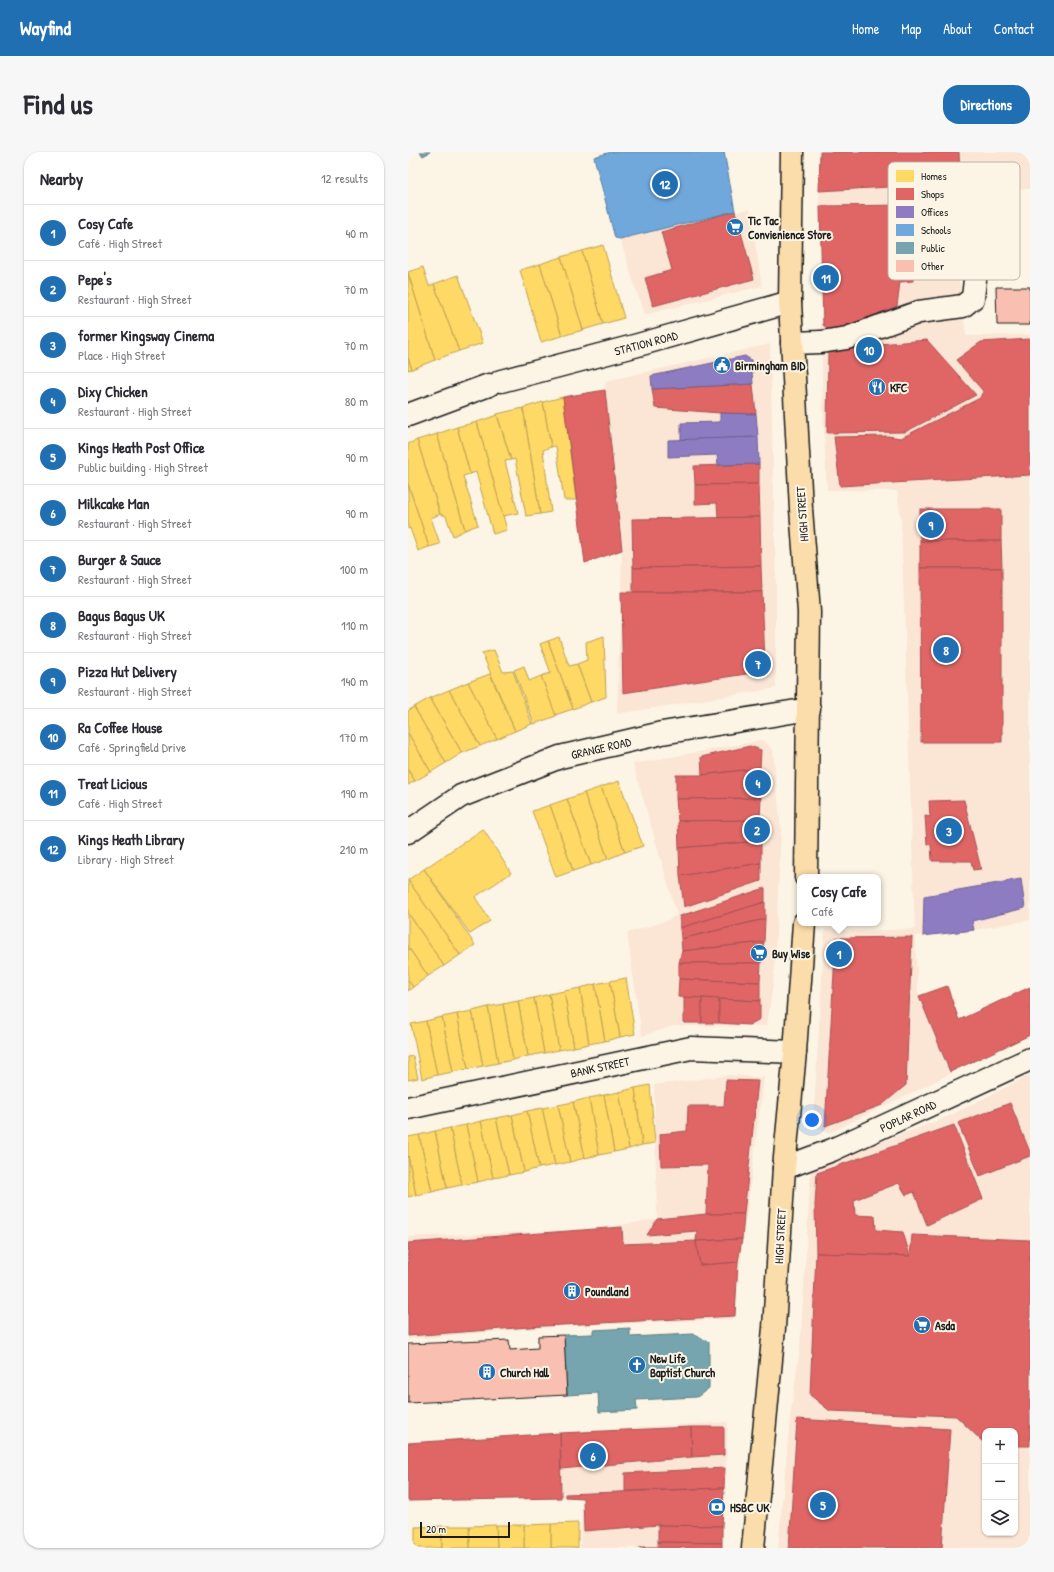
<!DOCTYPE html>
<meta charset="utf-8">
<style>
:root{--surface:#fff;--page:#f7f7f7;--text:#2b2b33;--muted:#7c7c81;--line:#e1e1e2;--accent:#1f6fb2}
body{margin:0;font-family:"Patrick Hand",sans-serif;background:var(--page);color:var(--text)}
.controls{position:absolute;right:12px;bottom:12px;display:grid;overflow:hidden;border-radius:8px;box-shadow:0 1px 3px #0004}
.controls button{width:36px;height:36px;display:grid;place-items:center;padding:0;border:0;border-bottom:1px solid var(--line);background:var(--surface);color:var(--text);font:20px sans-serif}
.scale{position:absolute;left:12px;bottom:10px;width:90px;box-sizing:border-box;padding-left:4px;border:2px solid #1c1c1c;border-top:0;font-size:11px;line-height:14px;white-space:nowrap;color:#1c1c1c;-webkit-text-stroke:3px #fcf5e5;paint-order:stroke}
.you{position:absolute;left:404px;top:968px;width:14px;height:14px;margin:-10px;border:3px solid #fff;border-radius:50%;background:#1a73e8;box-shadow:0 0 0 6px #1a73e833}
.badge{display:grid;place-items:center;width:26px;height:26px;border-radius:50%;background:var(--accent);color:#fff;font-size:13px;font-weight:700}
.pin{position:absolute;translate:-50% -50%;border:2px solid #fff;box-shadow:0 1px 4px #0006}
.popup{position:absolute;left:389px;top:722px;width:84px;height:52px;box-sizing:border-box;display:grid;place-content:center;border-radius:8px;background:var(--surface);filter:drop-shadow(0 1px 3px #0005);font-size:13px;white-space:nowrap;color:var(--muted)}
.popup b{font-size:15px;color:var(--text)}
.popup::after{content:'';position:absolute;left:50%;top:100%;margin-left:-8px;border:8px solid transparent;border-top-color:var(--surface)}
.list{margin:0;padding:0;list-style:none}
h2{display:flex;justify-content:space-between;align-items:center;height:52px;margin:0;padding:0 16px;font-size:17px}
h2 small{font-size:13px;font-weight:400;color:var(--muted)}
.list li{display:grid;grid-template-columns:26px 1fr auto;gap:12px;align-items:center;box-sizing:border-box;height:56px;padding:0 16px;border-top:1px solid var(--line)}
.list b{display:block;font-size:15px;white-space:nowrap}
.list p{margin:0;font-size:13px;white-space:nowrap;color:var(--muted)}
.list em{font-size:13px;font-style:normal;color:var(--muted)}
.icon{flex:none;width:22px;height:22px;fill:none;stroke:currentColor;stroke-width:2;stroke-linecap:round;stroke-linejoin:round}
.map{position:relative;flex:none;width:622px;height:1396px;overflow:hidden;border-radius:16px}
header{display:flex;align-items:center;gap:24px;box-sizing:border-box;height:56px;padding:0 20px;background:var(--accent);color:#fff}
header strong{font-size:19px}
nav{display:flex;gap:22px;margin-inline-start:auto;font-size:14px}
.intro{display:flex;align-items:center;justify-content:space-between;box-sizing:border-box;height:96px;padding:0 24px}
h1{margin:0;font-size:28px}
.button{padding:10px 18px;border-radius:16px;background:var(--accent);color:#fff;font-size:14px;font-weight:700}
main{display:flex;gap:24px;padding:0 24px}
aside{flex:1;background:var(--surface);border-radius:16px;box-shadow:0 1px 3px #0004}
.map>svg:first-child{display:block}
.built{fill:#fbe5d5;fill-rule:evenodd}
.homes{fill:#ffd966;stroke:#bba050}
.shops{fill:#e06666;stroke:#a55050}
.offices{fill:#8e7cc3;stroke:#6c5f91}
.schools{fill:#6fa8dc;stroke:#567ea2}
.public{fill:#76a5af;stroke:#5b7c83}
.building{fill:#f9c0b1;stroke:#1c1c1c}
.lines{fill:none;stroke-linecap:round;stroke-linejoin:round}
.minor-casing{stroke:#1c1c1c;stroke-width:25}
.trunk-casing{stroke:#1c1c1c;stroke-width:25}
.minor{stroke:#fcf5e5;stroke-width:22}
.trunk{stroke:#fbddab;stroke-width:22}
.labels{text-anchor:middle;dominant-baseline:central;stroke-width:4;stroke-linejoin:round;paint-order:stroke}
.poi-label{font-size:12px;font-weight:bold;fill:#1c1c1c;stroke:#fcf5e5;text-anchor:start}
.street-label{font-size:12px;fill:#1c1c1c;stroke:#fcf5e5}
.key{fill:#fcf5e5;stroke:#b9b4a9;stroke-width:1}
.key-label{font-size:11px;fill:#1c1c1c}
</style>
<header>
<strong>Wayfind</strong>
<nav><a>Home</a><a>Map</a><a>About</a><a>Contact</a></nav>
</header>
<div class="intro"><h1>Find us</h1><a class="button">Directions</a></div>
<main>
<aside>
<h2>Nearby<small>12 results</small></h2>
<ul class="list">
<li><span class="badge">1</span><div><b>Cosy Cafe</b><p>Café · High Street</p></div><em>40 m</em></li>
<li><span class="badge">2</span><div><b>Pepe's</b><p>Restaurant · High Street</p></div><em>70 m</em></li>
<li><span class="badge">3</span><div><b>former Kingsway Cinema</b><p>Place · High Street</p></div><em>70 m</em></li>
<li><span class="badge">4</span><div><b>Dixy Chicken</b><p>Restaurant · High Street</p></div><em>80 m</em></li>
<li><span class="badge">5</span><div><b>Kings Heath Post Office</b><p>Public building · High Street</p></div><em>90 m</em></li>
<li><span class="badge">6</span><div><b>Milkcake Man</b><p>Restaurant · High Street</p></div><em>90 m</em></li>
<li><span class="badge">7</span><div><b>Burger &amp; Sauce</b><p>Restaurant · High Street</p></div><em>100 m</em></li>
<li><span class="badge">8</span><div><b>Bagus Bagus UK</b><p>Restaurant · High Street</p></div><em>110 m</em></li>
<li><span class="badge">9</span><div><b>Pizza Hut Delivery</b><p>Restaurant · High Street</p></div><em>140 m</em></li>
<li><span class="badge">10</span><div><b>Ra Coffee House</b><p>Café · Springfield Drive</p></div><em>170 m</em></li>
<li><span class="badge">11</span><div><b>Treat Licious</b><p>Café · High Street</p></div><em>190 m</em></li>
<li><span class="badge">12</span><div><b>Kings Heath Library</b><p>Library · High Street</p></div><em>210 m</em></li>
</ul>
</aside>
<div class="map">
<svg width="622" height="1396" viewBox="0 0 622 1396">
<rect width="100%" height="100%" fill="#fcf5e5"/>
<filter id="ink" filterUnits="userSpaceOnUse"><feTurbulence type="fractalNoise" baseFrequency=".025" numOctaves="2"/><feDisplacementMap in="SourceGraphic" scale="8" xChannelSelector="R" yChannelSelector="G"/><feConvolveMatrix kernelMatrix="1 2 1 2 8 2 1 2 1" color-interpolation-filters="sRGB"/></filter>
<g filter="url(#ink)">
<g class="built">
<path d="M412 0H622V37H605L541 45 558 184 622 183V768L561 779 507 784 510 841 542 922 421 981 405 973 417 777 452 779 507 777 493 367 489 339 419 338 415 263 411 65Z"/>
<path d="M342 57 354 134 236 163 212 87Z"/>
<path d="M362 192 368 430V536L209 562 214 398 197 238 198 229Z"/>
<path d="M355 588 365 598 373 679 366 824 359 874H266L234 884 219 781 258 769 269 763 225 612Z"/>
<path d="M323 923 356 926 325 1167 155 1174 0 1187V1085L189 1077 249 1067 246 933Z"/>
<path d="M622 923V1396H370L382 1266 392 1196 403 1017 539 965ZM577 1279H607V1381H577Z"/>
<path d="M320 1270 314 1396H172L174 1346 0 1348V1290Z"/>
</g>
<g class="homes">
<path d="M195 93 216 166 195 172 174 99Z"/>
<path d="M174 99 195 172 175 178 153 105Z"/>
<path d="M153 105 175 178 154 184 132 112Z"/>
<path d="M132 112 154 184 133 190 112 118Z"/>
<path d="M15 115 21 134 26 132 51 199 27 208 0 121V120Z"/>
<path d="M0 121 27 208 4 217 0 206Z"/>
<path d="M50 123 75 191 51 199 26 132Z"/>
<path d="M0 206 4 217 0 218Z"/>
<path d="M155 245 168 348H156L148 294 143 295 135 250Z"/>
<path d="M135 250 143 295 135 298 143 360 132 362 115 256Z"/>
<path d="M115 256 132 362 118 364 107 307 103 308 89 262Z"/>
<path d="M89 263 103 308 97 309 110 361 95 364 69 270Z"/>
<path d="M69 270 99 378 85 382 68 320 62 322 49 275Z"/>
<path d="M49 275 62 322 55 324 70 373 57 378 29 282Z"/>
<path d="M29 282 57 378 45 384 38 364 32 362 9 288Z"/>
<path d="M9 288 32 362 23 366 32 392 21 395 0 332V292Z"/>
<path d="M0 332 21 395 10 399 2 376 0 377Z"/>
<path d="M196 484 198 545 183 550 169 512 179 508 178 490Z"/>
<path d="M151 485 161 514 169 512 183 550 165 557 140 489Z"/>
<path d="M140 489 165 557 147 563 133 524 143 521 132 492Z"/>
<path d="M86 498 95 520 105 519 124 572 107 579 74 501Z"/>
<path d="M116 514 121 529 133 524 148 564 126 572 106 518Z"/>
<path d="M82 522 107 579 89 587 60 530Z"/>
<path d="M60 530 89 587 72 594 41 538Z"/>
<path d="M41 538 72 594 54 601 22 546Z"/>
<path d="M22 546 54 601 38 611 6 555Z"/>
<path d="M6 555 38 611 23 620 0 581V559Z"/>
<path d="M0 581 23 620 7 629 0 618Z"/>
<path d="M0 618 7 629 0 633Z"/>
<path d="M211 629 235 694 217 700 193 635Z"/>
<path d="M193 635 217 700 200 707 176 641Z"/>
<path d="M176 641 200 707 183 713 159 647Z"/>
<path d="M159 647 183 713 165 719 142 653Z"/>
<path d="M142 653 165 719 148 725 124 659Z"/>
<path d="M75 677 103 721 67 745 82 769 62 782 16 717Z"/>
<path d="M16 717 67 793 52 803 0 728Z"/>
<path d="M0 728 52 803 36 814 0 761Z"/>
<path d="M0 761 36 814 20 824 0 795Z"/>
<path d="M0 795 20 824 5 835 0 828Z"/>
<path d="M218 826 227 882 212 885 202 829Z"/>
<path d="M0 828 5 835 0 839Z"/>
<path d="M202 829 212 885 197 889 187 832Z"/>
<path d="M187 832 197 889 181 892 172 836Z"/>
<path d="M172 836 181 892 166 895 156 839Z"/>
<path d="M156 839 166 895 151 898 141 842Z"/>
<path d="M141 842 151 898 136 901 126 846Z"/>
<path d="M126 846 136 901 120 904 110 849Z"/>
<path d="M110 849 120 904 105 908 95 852Z"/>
<path d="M95 852 105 908 90 911 80 855Z"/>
<path d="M80 855 90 911 75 914 64 859Z"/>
<path d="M64 859 75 914 60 917 49 862Z"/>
<path d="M49 862 60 917 45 920 34 865Z"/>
<path d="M34 865 45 920 29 923 18 869Z"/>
<path d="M18 869 29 923 14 927 3 872Z"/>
<path d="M5 904 10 926 0 928V905Z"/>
<path d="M242 933 247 991 234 993 227 936Z"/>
<path d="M227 936 234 993 221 997 211 940Z"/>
<path d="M211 940 221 997 206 1000 196 943Z"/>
<path d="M196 943 206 1000 191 1003 181 946Z"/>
<path d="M181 946 191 1003 177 1006 165 950Z"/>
<path d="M165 950 177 1006 162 1010 150 953Z"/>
<path d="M150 953 162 1010 147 1013 134 956Z"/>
<path d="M134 956 147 1013 131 1016 119 959Z"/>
<path d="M119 959 131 1016 116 1020 104 963Z"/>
<path d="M104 963 116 1020 101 1023 88 966Z"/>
<path d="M88 966 101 1023 85 1026 73 969Z"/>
<path d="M73 969 85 1026 70 1030 58 973Z"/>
<path d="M58 973 70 1030 54 1033 42 976Z"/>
<path d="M42 976 54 1033 39 1036 27 979Z"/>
<path d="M27 979 39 1036 24 1040 11 983Z"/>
<path d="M11 983 24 1040 8 1043 0 1004V985Z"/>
<path d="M0 1004 8 1043 0 1045Z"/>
<path d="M170 1371V1396H143V1372Z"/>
<path d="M143 1372V1396H116V1373Z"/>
<path d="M88 1373H116V1396H89Z"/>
<path d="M88 1373 89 1396H62L61 1374Z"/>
<path d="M34 1374V1396H7V1375Z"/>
<path d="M34 1374H61L62 1396H34Z"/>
</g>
<g class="shops">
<path d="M412 0H551L552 31 411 39Z"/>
<path d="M505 53V129L492 130 489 154 424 180 415 173 412 54Z"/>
<path d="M327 59 346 127 245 154 237 126 264 118 253 80Z"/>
<path d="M469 181 471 192 519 188 568 243 497 280 419 281 420 199Z"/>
<path d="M622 187V323L432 334 426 285 480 284 493 286 572 246 575 239 548 208 573 190Z"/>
<path d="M345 232 348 262 312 261 247 256 244 237Z"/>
<path d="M197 238 214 398 177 411 155 245Z"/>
<path d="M351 312V332L287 333 286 314Z"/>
<path d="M351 332 352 365 310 366 309 351 287 352V333Z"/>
<rect x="512" y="357" width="81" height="32"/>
<path d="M352 365 353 414 225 416 224 367Z"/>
<path d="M512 389H593L594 416H512Z"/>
<path d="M353 414 354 440H225V416Z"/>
<path d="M512 416H594V590H513Z"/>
<path d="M213 440H354L357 510 351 520 215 541Z"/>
<path d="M342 594 353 598 352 616 294 623 293 605Z"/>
<path d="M352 616 353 646 268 647V623H294Z"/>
<path d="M353 646 352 668 270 669 268 647Z"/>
<path d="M556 648 573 717 565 718 563 709H524L523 693 519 692 517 664 522 665 521 649Z"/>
<path d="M352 668 353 689 271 696 270 669Z"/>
<path d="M353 689V711L272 724 271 696Z"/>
<path d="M353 711V729L276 755 272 724Z"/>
<path d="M357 736V750L272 776V764Z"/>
<path d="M357 750V767L273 787 272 776Z"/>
<path d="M357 767 356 790 274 799 273 787Z"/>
<path d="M504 785 498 933 474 953 417 974 428 786Z"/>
<path d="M356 790 353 811H271L274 799Z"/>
<path d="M271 811H353L352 830 271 827Z"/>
<path d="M271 827 352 830V849L270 845Z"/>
<path d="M539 834 551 868 622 835V883L542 920 511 844Z"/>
<path d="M276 845 294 846V871H276Z"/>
<path d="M294 846 311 847V871H294Z"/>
<path d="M311 847 352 849V867L341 873 311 871Z"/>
<path d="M318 928 350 929 336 1062H298L300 1013 253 1014 252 982 279 979 280 954H316Z"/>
<path d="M602 951 622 1000V1004L572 1024 550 971Z"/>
<path d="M546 973 575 1047 519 1073 506 1040 498 1043 491 1031 446 1048 447 1063 467 1064 468 1078 495 1080 502 1104 408 1101 407 1053 409 1021Z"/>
<path d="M298 1062H336L334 1087 288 1089 289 1079 239 1083 249 1067Z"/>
<path d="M214 1075 215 1092 288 1089 292 1113 330 1110 327 1164 135 1174 0 1184V1091Z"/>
<path d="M504 1083 622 1088V1294H607V1279H577V1292L548 1264 422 1259 402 1243 408 1101 502 1104Z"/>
<path d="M334 1087 330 1110 292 1113 288 1089Z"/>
<path d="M389 1267 542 1277 534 1396H381Z"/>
<path d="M283 1275 284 1305 153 1317 152 1281Z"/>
<path d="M283 1275H316V1303L284 1305Z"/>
<path d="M152 1281 153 1346 0 1349V1291Z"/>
<path d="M317 1316 316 1336 217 1339V1321Z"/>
<path d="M316 1336 314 1374 250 1373 176 1379 175 1346 157 1345V1342Z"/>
<path d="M250 1373 314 1374V1391L250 1390Z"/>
<path d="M250 1390 314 1391V1396H232V1395H250Z"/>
</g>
<g class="offices">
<path d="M337 204 343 208 345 232 244 237 243 224Z"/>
<path d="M312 261 348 262 350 285 273 288V271L312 270Z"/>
<path d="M350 285 351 312 310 313 309 303 260 305V288Z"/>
<path d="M613 727 617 756 564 769 566 778 515 784 516 744Z"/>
</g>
<path class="schools" d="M203 0H316L327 59 212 87 207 86 186 5Z"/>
<g class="public">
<path d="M12 0H22L15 4Z"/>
<path d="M222 1176V1185L285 1182 301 1190V1236L289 1245 228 1248 229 1258 191 1260 190 1241 159 1243 156 1183 185 1182V1178Z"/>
</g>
<g class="building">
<path d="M588 135H622V173H589Z"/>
<path d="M156 1183 159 1243 0 1251V1192L101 1188 102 1198 130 1196V1184Z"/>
</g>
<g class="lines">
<defs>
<g id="minor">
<path d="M384 191 413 190 439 186 511 160 555 154 565 146 568 118V50"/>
<path d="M93 229 230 193 382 150"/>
<path d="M0 263 81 233"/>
<path d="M0 680 53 644 152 605 254 581 401 557"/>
<path d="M0 956 283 896 387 900"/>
<path d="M376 1016 424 998 622 907"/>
</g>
<g id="trunk">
<path d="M384 0 382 150 393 357 401 460 398 725"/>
<path d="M345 1396 366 1176 376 1016 387 900 396 771"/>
</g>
</defs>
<use href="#minor" class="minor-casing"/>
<use href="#trunk" class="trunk-casing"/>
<use href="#minor" class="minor"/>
<use href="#trunk" class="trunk"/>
</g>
</g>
<defs>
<symbol id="supermarket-disc" viewBox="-11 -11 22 22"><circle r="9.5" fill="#1f6fb2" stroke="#fcf5e5"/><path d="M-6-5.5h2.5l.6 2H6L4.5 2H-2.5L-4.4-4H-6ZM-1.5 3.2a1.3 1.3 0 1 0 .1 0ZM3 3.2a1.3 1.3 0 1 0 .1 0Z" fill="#fff"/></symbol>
<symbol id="civic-disc" viewBox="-11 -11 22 22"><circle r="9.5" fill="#1f6fb2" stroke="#fcf5e5"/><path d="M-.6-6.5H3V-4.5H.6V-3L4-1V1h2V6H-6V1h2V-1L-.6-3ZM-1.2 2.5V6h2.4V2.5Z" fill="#fff"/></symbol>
<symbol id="restaurant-disc" viewBox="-11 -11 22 22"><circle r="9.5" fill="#1f6fb2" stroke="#fcf5e5"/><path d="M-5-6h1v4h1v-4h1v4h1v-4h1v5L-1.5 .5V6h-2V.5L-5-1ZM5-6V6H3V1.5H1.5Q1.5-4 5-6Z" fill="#fff"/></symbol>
<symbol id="building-disc" viewBox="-11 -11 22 22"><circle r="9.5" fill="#1f6fb2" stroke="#fcf5e5"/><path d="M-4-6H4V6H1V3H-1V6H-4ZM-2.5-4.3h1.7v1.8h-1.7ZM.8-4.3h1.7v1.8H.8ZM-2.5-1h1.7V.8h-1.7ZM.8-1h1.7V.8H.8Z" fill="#fff"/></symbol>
<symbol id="church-disc" viewBox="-11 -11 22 22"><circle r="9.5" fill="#1f6fb2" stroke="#fcf5e5"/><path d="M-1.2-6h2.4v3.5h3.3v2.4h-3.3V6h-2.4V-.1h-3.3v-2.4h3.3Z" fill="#fff"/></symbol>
<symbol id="bank-disc" viewBox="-11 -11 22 22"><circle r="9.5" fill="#1f6fb2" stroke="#fcf5e5"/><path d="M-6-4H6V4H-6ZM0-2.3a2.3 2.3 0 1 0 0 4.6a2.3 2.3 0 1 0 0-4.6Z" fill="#fff"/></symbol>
</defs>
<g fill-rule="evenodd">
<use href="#supermarket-disc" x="317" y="65" width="20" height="20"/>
<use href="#civic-disc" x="304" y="203" width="20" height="20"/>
<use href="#restaurant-disc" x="459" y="225" width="20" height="20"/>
<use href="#supermarket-disc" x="341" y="791" width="20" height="20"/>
<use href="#building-disc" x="154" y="1129" width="20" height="20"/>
<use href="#supermarket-disc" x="504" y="1163" width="20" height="20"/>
<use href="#church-disc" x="219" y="1203" width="20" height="20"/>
<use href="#building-disc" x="69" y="1210" width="20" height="20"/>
<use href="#bank-disc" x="299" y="1345" width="20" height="20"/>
</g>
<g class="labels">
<g class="poi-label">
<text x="340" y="68">Tic Tac<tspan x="340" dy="14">Convienience Store</tspan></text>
<text x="327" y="213">Birmingham BID</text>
<text x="482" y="235">KFC</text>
<text x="364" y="801">Buy Wise</text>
<text x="177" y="1139">Poundland</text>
<text x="527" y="1173">Asda</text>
<text x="242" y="1206">New Life<tspan x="242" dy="14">Baptist Church</tspan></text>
<text x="92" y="1220">Church Hall</text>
<text x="322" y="1355">HSBC UK</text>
</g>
<g class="street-label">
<text transform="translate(238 191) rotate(-15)">STATION ROAD</text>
<text transform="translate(394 362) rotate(-94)">HIGH STREET</text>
<text transform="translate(193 596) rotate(-13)">GRANGE ROAD</text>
<text transform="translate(192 915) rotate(-12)">BANK STREET</text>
<text transform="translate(500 964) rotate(-25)">POPLAR ROAD</text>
<text transform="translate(372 1084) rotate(-87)">HIGH STREET</text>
</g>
</g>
<rect x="480" y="10" width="132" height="118" rx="6" class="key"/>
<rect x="488" y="18" width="18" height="12" fill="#ffd966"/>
<rect x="488" y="36" width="18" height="12" fill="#e06666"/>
<rect x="488" y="54" width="18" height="12" fill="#8e7cc3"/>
<rect x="488" y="72" width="18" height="12" fill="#6fa8dc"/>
<rect x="488" y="90" width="18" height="12" fill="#76a5af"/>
<rect x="488" y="108" width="18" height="12" fill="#f9c0b1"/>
<g class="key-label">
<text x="513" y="28">Homes</text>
<text x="513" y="46">Shops</text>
<text x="513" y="64">Offices</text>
<text x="513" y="82">Schools</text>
<text x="513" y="100">Public</text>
<text x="513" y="118">Other</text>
</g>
</svg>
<div class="controls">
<button>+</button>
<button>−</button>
<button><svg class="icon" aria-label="layers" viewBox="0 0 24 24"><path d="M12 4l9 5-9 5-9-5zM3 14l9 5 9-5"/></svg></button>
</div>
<div class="scale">20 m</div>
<div class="you"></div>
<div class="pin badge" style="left:431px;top:802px">1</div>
<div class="popup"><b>Cosy Cafe</b>Café</div>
<div class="pin badge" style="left:349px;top:678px">2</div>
<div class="pin badge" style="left:541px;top:679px">3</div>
<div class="pin badge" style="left:350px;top:631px">4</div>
<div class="pin badge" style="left:415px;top:1353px">5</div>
<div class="pin badge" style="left:185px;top:1304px">6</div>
<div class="pin badge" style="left:350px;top:512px">7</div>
<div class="pin badge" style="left:538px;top:498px">8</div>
<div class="pin badge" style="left:523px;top:373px">9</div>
<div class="pin badge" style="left:461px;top:198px">10</div>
<div class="pin badge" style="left:418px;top:126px">11</div>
<div class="pin badge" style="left:257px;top:32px">12</div>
</div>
</main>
